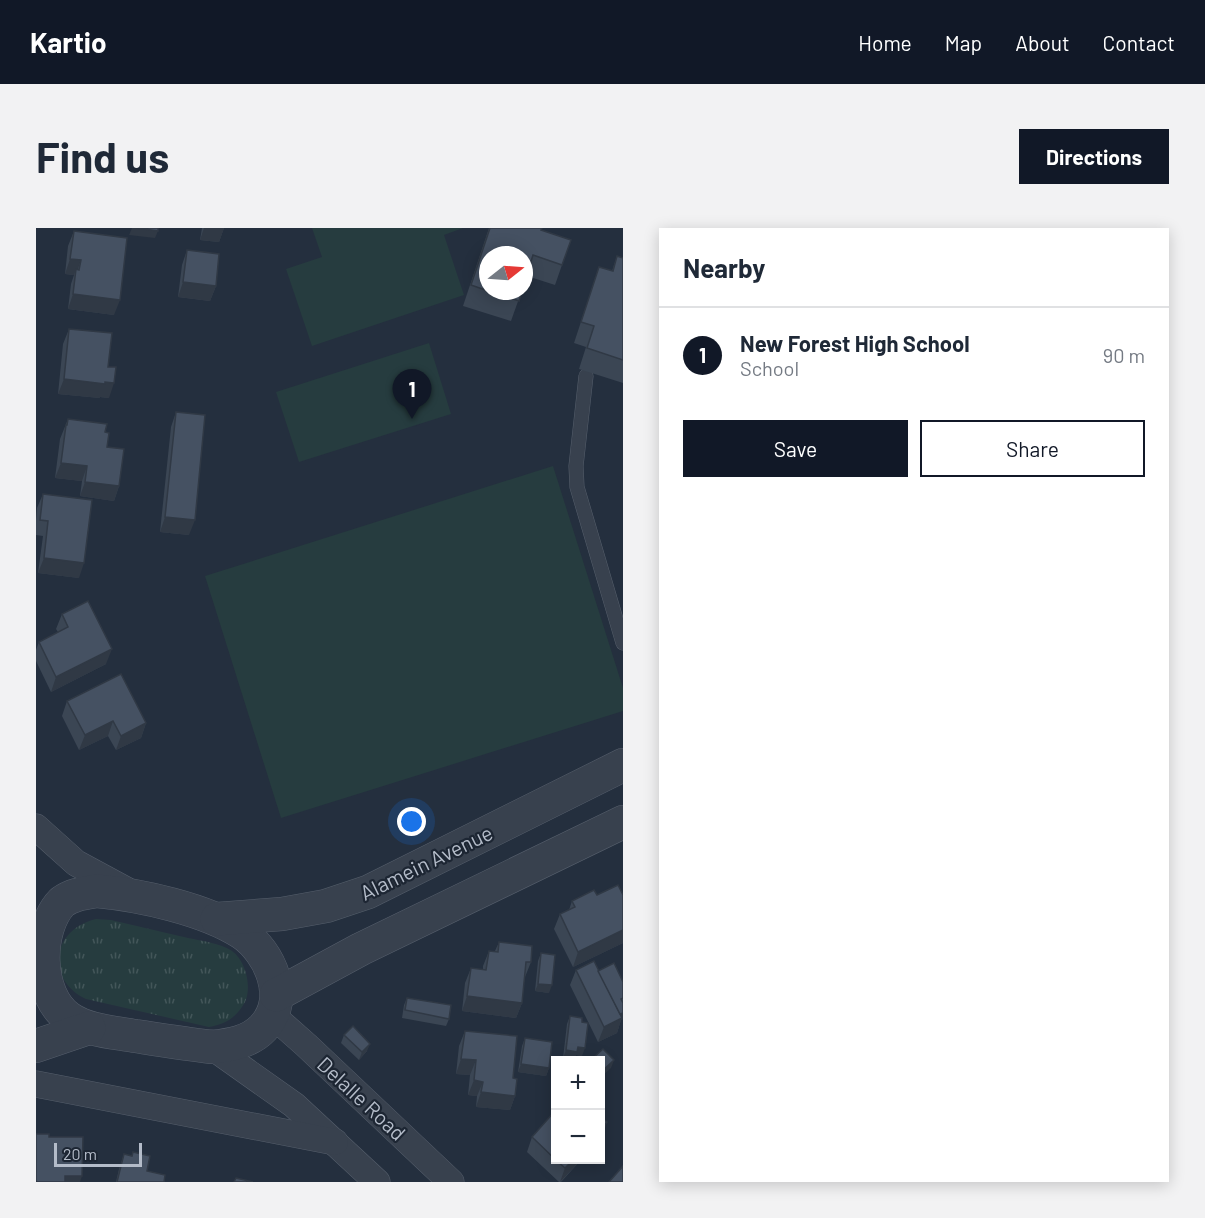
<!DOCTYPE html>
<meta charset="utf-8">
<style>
:root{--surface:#fff;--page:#f2f2f3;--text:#1f2937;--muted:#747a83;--line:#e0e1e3;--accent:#111827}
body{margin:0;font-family:Barlow,sans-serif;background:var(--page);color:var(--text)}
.controls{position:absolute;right:18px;bottom:18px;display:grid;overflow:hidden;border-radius:0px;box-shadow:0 3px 15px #0003}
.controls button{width:54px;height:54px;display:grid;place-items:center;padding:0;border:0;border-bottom:2px solid var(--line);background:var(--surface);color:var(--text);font:30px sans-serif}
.compass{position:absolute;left:443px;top:18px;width:54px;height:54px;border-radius:50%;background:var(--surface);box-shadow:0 3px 15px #0003;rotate:73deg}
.scale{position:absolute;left:18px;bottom:15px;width:88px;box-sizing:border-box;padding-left:6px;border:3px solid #b4bcc9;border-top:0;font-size:16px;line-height:21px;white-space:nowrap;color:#b4bcc9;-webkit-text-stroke:4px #1d2633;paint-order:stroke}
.you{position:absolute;left:376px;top:594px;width:21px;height:21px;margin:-15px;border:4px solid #fff;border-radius:50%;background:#1a73e8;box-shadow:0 0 0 9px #1a73e833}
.badge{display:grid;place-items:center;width:39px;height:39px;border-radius:50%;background:var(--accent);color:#fff;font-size:20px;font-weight:700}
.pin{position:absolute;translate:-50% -50px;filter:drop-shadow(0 2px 3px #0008)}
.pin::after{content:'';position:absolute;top:32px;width:21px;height:18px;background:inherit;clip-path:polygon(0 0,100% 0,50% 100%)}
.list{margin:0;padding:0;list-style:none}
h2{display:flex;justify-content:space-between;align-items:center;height:78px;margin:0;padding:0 24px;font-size:26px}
h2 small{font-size:20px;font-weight:400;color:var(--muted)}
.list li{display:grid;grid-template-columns:39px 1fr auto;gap:18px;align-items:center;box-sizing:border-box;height:96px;padding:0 24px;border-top:2px solid var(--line)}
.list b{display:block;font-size:22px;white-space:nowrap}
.list p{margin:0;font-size:20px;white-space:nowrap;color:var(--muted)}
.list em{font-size:20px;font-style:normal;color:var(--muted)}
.actions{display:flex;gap:12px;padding:18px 24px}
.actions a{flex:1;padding:14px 0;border:2px solid var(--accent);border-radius:0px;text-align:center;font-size:21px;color:var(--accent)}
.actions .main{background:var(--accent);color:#fff}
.map{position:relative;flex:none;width:587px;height:954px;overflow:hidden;border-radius:0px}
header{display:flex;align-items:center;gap:36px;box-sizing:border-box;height:84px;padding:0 30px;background:var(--accent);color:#fff}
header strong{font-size:28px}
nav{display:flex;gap:33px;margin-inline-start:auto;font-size:21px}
.intro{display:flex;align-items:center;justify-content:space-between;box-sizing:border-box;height:144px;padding:0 36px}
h1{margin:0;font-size:42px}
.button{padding:15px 27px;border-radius:0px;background:var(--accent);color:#fff;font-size:21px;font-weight:700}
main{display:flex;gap:36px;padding:0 36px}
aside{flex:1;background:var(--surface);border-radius:0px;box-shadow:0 3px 15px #0003}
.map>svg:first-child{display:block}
.grass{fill:url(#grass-tufts)}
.garden{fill:#263c3f}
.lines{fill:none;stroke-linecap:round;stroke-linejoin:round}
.service-casing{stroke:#565f6c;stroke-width:15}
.minor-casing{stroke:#565f6c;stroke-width:27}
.tertiary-casing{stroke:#565f6c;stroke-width:34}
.service{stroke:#38414e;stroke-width:14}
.minor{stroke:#38414e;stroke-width:26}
.tertiary{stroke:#38414e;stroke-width:33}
.wall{fill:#3b4654}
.shaded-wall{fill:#303945}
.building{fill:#455162;stroke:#303945;stroke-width:1.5}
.labels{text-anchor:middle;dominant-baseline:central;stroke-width:4.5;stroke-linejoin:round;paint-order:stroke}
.street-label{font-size:21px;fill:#b4bcc9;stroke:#1d2633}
</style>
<header>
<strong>Kartio</strong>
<nav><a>Home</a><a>Map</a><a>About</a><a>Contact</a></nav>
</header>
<div class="intro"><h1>Find us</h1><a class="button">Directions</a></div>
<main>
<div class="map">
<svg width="587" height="954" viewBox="0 0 587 954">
<defs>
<pattern id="grass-tufts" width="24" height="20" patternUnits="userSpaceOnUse" patternTransform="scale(1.5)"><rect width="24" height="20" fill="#263c3f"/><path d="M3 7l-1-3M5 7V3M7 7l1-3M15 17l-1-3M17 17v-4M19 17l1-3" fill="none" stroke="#435659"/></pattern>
</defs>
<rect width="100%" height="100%" fill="#242f3e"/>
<path class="grass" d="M60 691 75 692C101 698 126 704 152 710 166 713 184 715 196 723 210 733 216 759 209 774 201 789 190 796 173 799L50 771C9 751 15 702 60 691Z"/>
<g class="garden">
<path d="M276 0H427L408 7 428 67 276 118 250 41 286 29Z"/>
<path d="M393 115 415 186 263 234 240 164Z"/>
<path d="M517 238 587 460V483L245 590 169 348Z"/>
</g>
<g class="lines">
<defs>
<path id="service" d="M550 148 540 238 541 259 587 415"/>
<g id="minor">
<path d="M0 599 40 635 90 662"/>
<path d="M236 787 270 817 415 954"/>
<path d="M176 819 258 877 341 954"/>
<path d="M0 856 299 914"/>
</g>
<g id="tertiary">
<path d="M61 663C104 667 169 681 206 705 234 724 255 771 227 800 214 814 194 817 176 819 150 816 125 812 99 808 77 804 52 803 33 790 0 767 0 701 26 674 37 666 49 665 61 663Z"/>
<path d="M181 691 246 686 290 678 332 664 587 537"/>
<path d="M240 767 325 721 587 594"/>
<path d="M0 818 53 800"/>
</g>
</defs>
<use href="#service" class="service-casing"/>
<use href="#minor" class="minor-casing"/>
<use href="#tertiary" class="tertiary-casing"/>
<use href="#service" class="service"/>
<use href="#minor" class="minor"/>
<use href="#tertiary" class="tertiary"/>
</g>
<g class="wall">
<path d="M166 0H188L183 14 164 12Z"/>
<path d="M453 0H506L505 2 526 37 519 57 491 48 475 93 427 78Z"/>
<path d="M38 3 78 87 32 81 35 56 38 47 29 46 32 18Z"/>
<path d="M151 22 180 58 174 73 142 69 146 37Z"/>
<path d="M581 28 587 30V155L543 141 550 119 538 115 563 39 576 43Z"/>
<path d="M33 101 72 139 73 170 64 169V170L22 166 27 116Z"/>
<path d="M140 184 153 307 124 304 135 199Z"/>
<path d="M32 191 69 204 71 219 83 258 78 273 44 268 46 253 19 250 24 211Z"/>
<path d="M7 266 43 350 2 345 7 308 0 307V292L1 280Z"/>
<path d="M26 386 70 436 15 464 0 433V422L3 414 22 404 20 401Z"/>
<path d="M31 473 110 495 105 510 80 522 72 508 43 522 26 488Z"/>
<path d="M561 667H587V715L537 739 518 701 524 686 533 682 536 673Z"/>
<path d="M463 714 495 734 489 749H488L486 775 480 790 426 783 429 755 435 740 447 742V738L453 723H459Z"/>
<path d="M505 725 513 765 499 763 502 733Z"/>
<path d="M540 742 562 743 587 754V791L585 792 581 805 562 814 534 757Z"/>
<path d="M371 770 413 791 410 798 366 790 368 777Z"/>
<path d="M534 788 546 794V828L540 827 539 832 527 830 531 796Z"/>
<path d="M429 803 477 850 479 868 474 882 440 879 441 868 432 867 434 847 420 846 423 818Z"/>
<path d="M308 807 331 823 323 832 305 815Z"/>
<path d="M489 810 513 840 510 848 482 844 486 818Z"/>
<path d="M496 909 519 932H545L525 954H523L491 924Z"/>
<path d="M88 926 111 943 128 954H80L83 941Z"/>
</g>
<g class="shaded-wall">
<path d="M96 0H101L122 3 119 10 93 7Z"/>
<path d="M168 0H188L183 14 164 12Z"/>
<path d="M34 31 45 32 40 46V41L38 47 29 46Z"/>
<path d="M147 54 180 58 174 73 142 69Z"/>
<path d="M37 66 84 72 78 87 32 81Z"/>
<path d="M28 151 69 154 78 155 73 170 64 169V170L22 166Z"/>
<path d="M25 235 51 238 46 253 19 250Z"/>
<path d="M49 254 83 258 78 273 44 268Z"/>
<path d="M129 289 159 292 153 307 124 304Z"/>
<path d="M8 330 48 335 43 350 2 345Z"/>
<path d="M76 421 70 436 15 464 20 449Z"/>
<path d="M77 493 72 508 43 522 49 507Z"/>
<path d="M110 495 105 510 80 522 85 508Z"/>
<path d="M587 702V715L537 739 542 724Z"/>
<path d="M502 756 516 757 513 765 499 763Z"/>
<path d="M431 768 486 775 480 790 426 783Z"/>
<path d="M587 785V791L585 792 581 805 562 814 568 799 579 789Z"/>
<path d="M334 816 331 823 323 832 326 824Z"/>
<path d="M542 819 549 820 546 828 540 827 539 832 527 830 530 822Z"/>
<path d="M425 831 440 832 434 847 420 846Z"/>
<path d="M578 832 575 840 564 850V845Z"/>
<path d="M485 836 513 840 510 848 482 844Z"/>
<path d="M438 852 447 854 441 868 432 867Z"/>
<path d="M445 864 479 868 474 882 440 879Z"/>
<path d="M571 894 566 909 564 910V901Z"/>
<path d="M537 932H545L524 954 529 940Z"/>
<path d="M29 948H46L44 954H26Z"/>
</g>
<g class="building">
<path d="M101 0H122V3Z"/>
<path d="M454 0H506L505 2 535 12 526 37 497 27 488 56V27H452V63L435 57Z"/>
<path d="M38 3 91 10 84 72 37 66 40 41 43 42 45 32 34 31Z"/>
<path d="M151 22 183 26 180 58 147 54Z"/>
<path d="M581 28 587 30V132L551 120 558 98 545 94 563 39 577 43Z"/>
<path d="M453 63H486L483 73Z"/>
<path d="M33 101 76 105 72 139H80L78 155 69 154V156L28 151Z"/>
<path d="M140 184 169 187 159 292 129 289Z"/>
<path d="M32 191 71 196 69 204 73 205 71 219 88 221 83 258 49 254 51 238 25 235 30 197H31Z"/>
<path d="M7 266 56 272 48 335 8 330 12 293 4 292Z"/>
<path d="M52 373 76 421 20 449 3 414 32 399 26 386Z"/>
<path d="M85 446 110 495 85 508 77 493 49 507 31 473Z"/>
<path d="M582 657 587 667V702L542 724 524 686 539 679 536 673 558 662 561 667Z"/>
<path d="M463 714 496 718 495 734H490L486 775 431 768 435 740 450 742 453 723 462 724Z"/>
<path d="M505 725 519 727 516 757 502 756Z"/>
<path d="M558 733 586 790 568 799 540 742Z"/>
<path d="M578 735 587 754V770L585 771 587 775V785L584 786 562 743Z"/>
<path d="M371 770 415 777 413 791 369 782Z"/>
<path d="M534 788 546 790V794L552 795 549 820 542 819 541 824 530 822Z"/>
<path d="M317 798 334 816 326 824 308 807Z"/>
<path d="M429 803 481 808 477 850 481 851 479 868 445 864 447 854 438 852 440 832 425 831Z"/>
<path d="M489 810 516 814 513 840 485 836Z"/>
<path d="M567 821 578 832 564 845V832H555Z"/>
<path d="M519 883V931L496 909Z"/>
<path d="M564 888 571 894 564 901Z"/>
<path d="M0 906H13V909H47L46 948H29V954H0Z"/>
<path d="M97 924 114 928 111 943 129 947 128 954H81L88 926 96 928Z"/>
<path d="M520 932H537L529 940Z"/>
<path d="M587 938V954H573Z"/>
<path d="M200 950 217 954H198Z"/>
</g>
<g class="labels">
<g class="street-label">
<text transform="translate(390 634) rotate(-26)">Alamein Avenue</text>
<text transform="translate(326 870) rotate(43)">Delalle Road</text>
</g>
</g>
</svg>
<div class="controls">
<button>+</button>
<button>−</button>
</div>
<svg class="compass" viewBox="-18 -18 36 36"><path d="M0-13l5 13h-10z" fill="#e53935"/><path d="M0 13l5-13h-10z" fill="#747a83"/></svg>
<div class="scale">20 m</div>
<div class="you"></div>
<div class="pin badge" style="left:376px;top:191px">1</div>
</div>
<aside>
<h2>Nearby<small></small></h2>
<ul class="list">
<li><span class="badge">1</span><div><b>New Forest High School</b><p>School</p></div><em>90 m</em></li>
</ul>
<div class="actions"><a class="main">Save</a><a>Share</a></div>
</aside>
</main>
